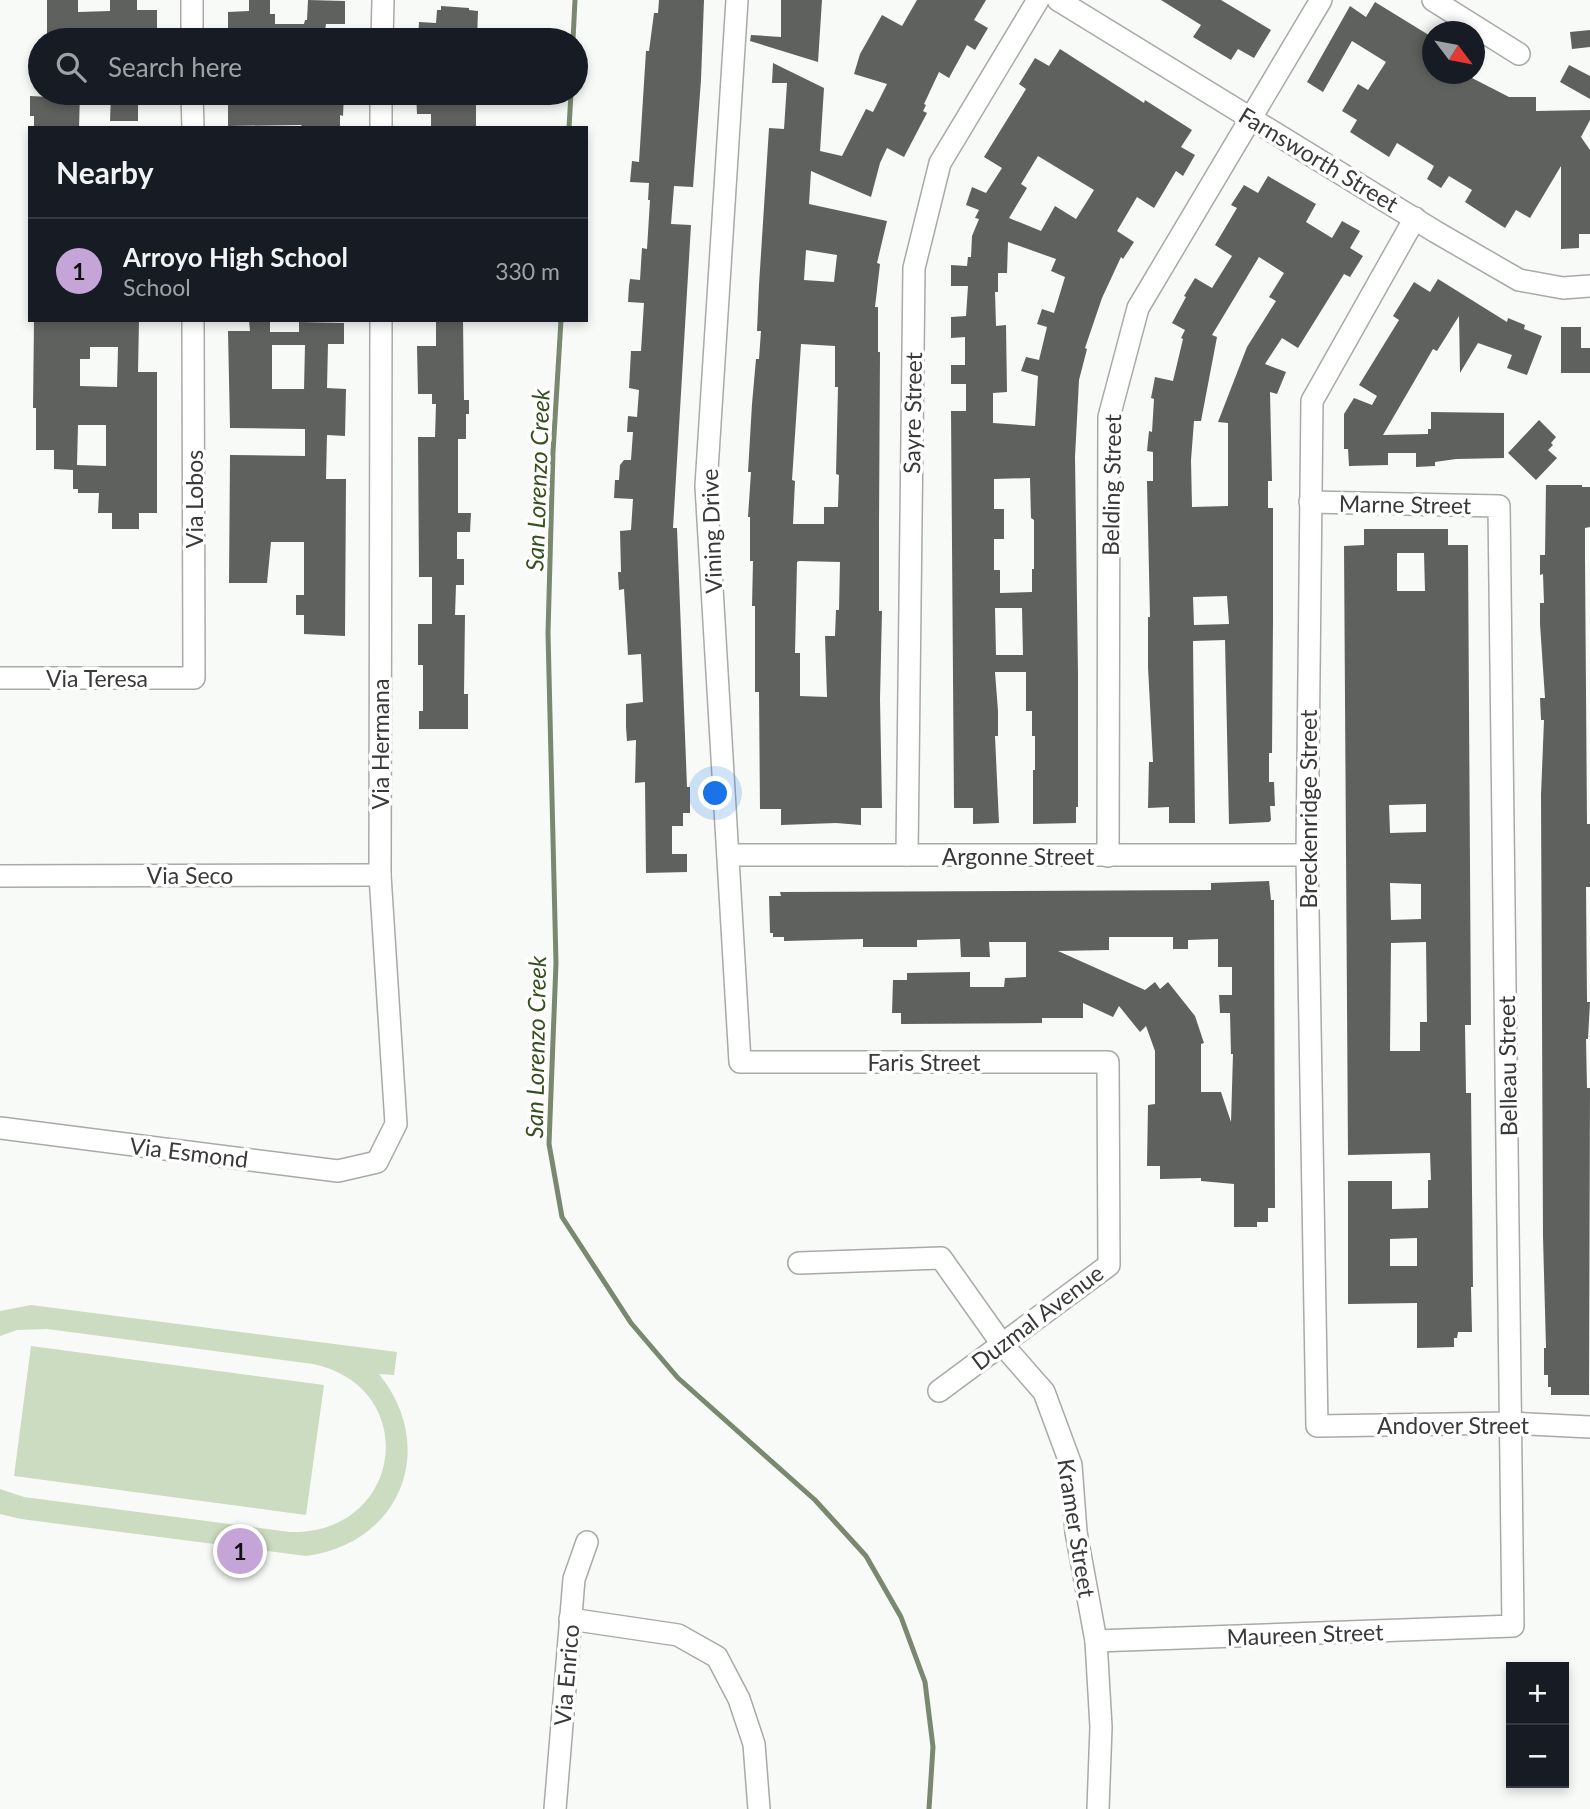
<!DOCTYPE html>
<meta charset="utf-8">
<style>
:root{--surface:#171b24;--page:#20242c;--text:#f1f3f6;--muted:#9ea1a6;--line:#363941;--accent:#c5a4d8}
body{margin:0;font-family:Lato,sans-serif;background:var(--page);color:var(--text)}
.controls{position:absolute;right:21px;bottom:21px;display:grid;overflow:hidden;border-radius:0px;box-shadow:0 4px 10px #0003}
.controls button{width:63px;height:63px;display:grid;place-items:center;padding:0;border:0;border-bottom:2px solid var(--line);background:var(--surface);color:var(--text);font:35px sans-serif}
.compass{position:absolute;left:1422px;top:21px;width:63px;height:63px;border-radius:50%;background:var(--surface);box-shadow:0 4px 10px #0003;rotate:122deg}
.you{position:absolute;left:716px;top:794px;width:24px;height:24px;margin:-18px;border:5px solid #fff;border-radius:50%;background:#1a73e8;box-shadow:0 0 0 10px #1a73e833}
.badge{display:grid;place-items:center;width:46px;height:46px;border-radius:50%;background:var(--accent);color:#111;font-size:23px;font-weight:700}
.pin{position:absolute;translate:-50% -50%;border:4px solid #fff;box-shadow:0 2px 7px #0006}
.list{margin:0;padding:0;list-style:none}
h2{display:flex;justify-content:space-between;align-items:center;height:91px;margin:0;padding:0 28px;font-size:30px}
h2 small{font-size:23px;font-weight:400;color:var(--muted)}
.list li{display:grid;grid-template-columns:46px 1fr auto;gap:21px;align-items:center;box-sizing:border-box;height:105px;padding:0 28px;border-top:2px solid var(--line)}
.list b{display:block;font-size:26px;white-space:nowrap}
.list p{margin:0;font-size:23px;white-space:nowrap;color:var(--muted)}
.list em{font-size:23px;font-style:normal;color:var(--muted)}
.icon{flex:none;width:38px;height:38px;fill:none;stroke:currentColor;stroke-width:2;stroke-linecap:round;stroke-linejoin:round}
.map{position:relative;flex:none;width:1590px;height:1809px;overflow:hidden}
.search{position:absolute;background:var(--surface);box-shadow:0 4px 10px #0003;left:28px;top:28px;width:560px;height:77px;display:flex;align-items:center;gap:18px;box-sizing:border-box;padding:0 24px;border-radius:38px;color:var(--muted);font-size:26px}
.panel{position:absolute;background:var(--surface);box-shadow:0 4px 10px #0003;left:28px;top:126px;width:560px;height:196px;border-radius:0px}
.map>svg:first-child{display:block}
.green{fill:#ccdcc1}
.lines{fill:none;stroke-linecap:round;stroke-linejoin:round}
.stream{stroke:#7a8870;stroke-width:5}
.building{fill:#5f615e;fill-rule:evenodd}
.street-casing{stroke:#a8aaa6;stroke-width:24}
.street{stroke:#fff;stroke-width:21}
.labels{text-anchor:middle;dominant-baseline:central;stroke-width:7;stroke-linejoin:round;paint-order:stroke}
.street-label{font-size:23px;fill:#383938;stroke:#fff}
.water-label{font-size:24px;font-style:italic;fill:#35501e;stroke:#fff}
</style>
<div class="map">
<svg width="1590" height="1809" viewBox="0 0 1590 1809">
<rect width="100%" height="100%" fill="#f8faf7"/>
<g class="green">
<path d="M31 1305 397 1352 394 1375 379 1374C439 1448 400 1544 306 1556L21 1519 0 1514V1489L24 1497 290 1532C404 1535 422 1387 313 1364L47 1329 17 1330 0 1336V1311Z"/>
<path d="M31 1346 324 1385 306 1515 14 1476Z"/>
</g>
<g class="lines">
<g class="stream">
<path d="M573 40 575 0"/>
<path d="M569 128 571 93"/>
<path d="M561 320 553 452 548 633 556 963 549 1144 562 1217 631 1323 678 1378 815 1500 866 1556 901 1617 925 1682 933 1747 929 1809"/>
</g>
</g>
<g class="building">
<path d="M47 0H78V12L110 11V0H137V10H157V31H139V40H119V31L88 30 87 40H47Z"/>
<path d="M249 0H270V14H275V24H304L305 20H307L308 0 345 1V24H326L324 38 228 40V12L249 11Z"/>
<path d="M659 0H704L701 80 693 187 674 186 671 224 691 225 673 528H677L687 787H690V813H683V826H672V854H687V872L646 873 645 782 635 783 636 740 627 741 626 727V704L643 702 641 654 628 655 624 589 619 590 618 572H621L620 531 631 530 633 499 614 498 615 480H619L620 465 624 460H631L633 432H627L628 416 637 417 639 390 629 388 631 351H641L644 303 628 302 629 286 630 279 640 280 642 248 647 249 650 200H648L649 183 630 182 632 161 639 162 646 51H649L654 13H658Z"/>
<path d="M781 0H822L818 62 750 41 751 35 781 37Z"/>
<path d="M917 0H986L974 20 988 28 975 50 967 45 949 78 939 72 924 104 926 105 923 111 927 113 904 157 887 148 880 163 871 197 811 171 809 204 887 221 877 263 880 264 875 307H878V352H880L879 524V611H882L880 699 882 808H861V825L836 823 781 825V809H760L759 692H755V606H752L753 561H750V517H748L751 472H748L752 404 756 359H759L761 331H757L759 285 769 128 784 129 787 83H772L773 63 824 88 820 151 842 156 866 109 873 112 887 84 854 74 860 54 882 15 902 26ZM806 250 837 255 834 282 804 280ZM801 344 835 346V387H838L836 474 839 475 838 507H824V524H793L795 481 792 480ZM799 561 840 562 839 610H836L835 636H825L827 697 800 696V653H795L797 562Z"/>
<path d="M1161 0H1221L1271 30 1254 58 1238 49 1231 60 1193 37 1201 25Z"/>
<path d="M1375 2 1432 37V74H1454L1466 81 1468 78H1472L1509 97H1536V111L1590 110V120L1581 137 1590 150V234H1579V248L1561 249V166L1530 218 1516 210 1505 228 1465 202 1472 190 1449 176 1441 188 1427 179 1434 166 1397 143 1389 157 1350 132 1357 120 1342 111 1358 84 1368 90 1386 62 1352 41 1323 92 1307 82 1350 6 1366 17Z"/>
<path d="M441 6 469 8V10L478 11 477 40H418L419 22 436 23 437 10H441Z"/>
<path d="M1590 30V47L1572 49 1570 32Z"/>
<path d="M1060 49 1144 103 1145 100 1192 130 1181 147 1195 155 1183 176 1176 171 1154 208 1137 197 1117 231 1134 242 1123 259 1121 257 1102 298 1085 348 1087 349 1079 380 1075 457 1078 673V807H1076V823L1033 824V770H1035V736H1032V711H1026V672H995L998 711V736H995L999 823 973 824V808H954L951 411H966V384H951V365H965V337L951 338V317L966 316 968 286H951V265L967 266 968 257H971L972 236 979 219 975 218 979 210 966 205 972 187 986 193 1002 168 984 157 1026 89 1019 84 1035 58 1049 66ZM1038 156 1094 190 1076 219 1055 206 1041 231 1009 218 1027 188 1021 184ZM1008 242 1056 259 1051 271 1065 277 1054 313 1042 309 1037 324 1047 327 1039 360 1026 357 1021 371 1038 376 1035 426 993 423V393L1007 392 1006 325 996 326 995 292H998V273H1007ZM1030 478 1031 518 1034 520V569H1032V592L1000 593V570H994V539H1004V509H994V479ZM995 608H1022L1023 655H996Z"/>
<path d="M1569 65 1590 76V99L1560 82Z"/>
<path d="M50 93H80L79 128H34V116H30V96L50 97Z"/>
<path d="M111 93H138V121H110Z"/>
<path d="M250 93H344L343 116 340 115V128H304L301 125 228 126V103L250 102Z"/>
<path d="M416 93 476 94V128L431 127V114H417Z"/>
<path d="M1268 176 1316 204 1306 222 1332 238 1342 221 1360 231 1350 248 1363 256 1350 277 1344 274 1298 348 1282 338 1265 364 1286 372 1277 394 1270 392 1272 481H1268V508H1273V620L1272 753H1269V782H1274L1275 806H1270L1271 820 1269 822 1229 824 1225 640 1193 641 1195 823H1169V807L1148 808 1149 762H1153L1148 667V617H1150L1147 481H1153V452L1147 451 1149 431 1152 432 1154 399 1151 398 1155 377 1173 381 1183 339 1181 338 1185 330 1172 323 1186 297 1184 296 1195 278 1212 288 1232 256 1215 245 1237 208 1231 205 1244 185 1258 193ZM1259 257 1284 273 1269 297 1276 301 1247 347 1218 422 1228 423V506L1192 507 1191 460 1194 421H1201L1217 337 1212 335ZM1227 596 1229 624 1194 625 1193 597Z"/>
<path d="M1438 279 1507 322 1508 318 1525 325 1524 329 1542 336 1527 375 1507 368 1512 355 1478 343 1460 373 1459 316 1437 351 1433 349 1383 435 1428 434V429H1431V412L1504 413V458L1456 459 1435 462V466L1416 467V453H1388V465L1349 466 1348 449H1344V414L1354 398 1372 405 1377 396 1359 385 1399 320 1393 316 1414 282 1430 292Z"/>
<path d="M34 320H139L138 372H157V513H139V529H112V513H98L99 493H78V489H73V470L54 469V450H36V408H33ZM90 347H118L117 387 80 386V359H90ZM78 425H106V466L77 465Z"/>
<path d="M249 320H270V332H299V322L344 323V344H328L327 388 346 389 345 436 327 435 326 479H346L345 636 304 634V615H296V595H304V542H271L267 583H229L230 455 305 456V429L230 428 228 331H250ZM272 345H305L304 389H272Z"/>
<path d="M436 320H463L464 400H469V414H466V439H458V513H471L470 532H457V559H464V585H456L455 615H465L464 694H468V729H419V711H423V665H418V624H432V577H419L418 437H435L436 404H432V394H418L417 346H436Z"/>
<path d="M1561 327H1581V348H1590V373H1561Z"/>
<path d="M1539 420 1556 437 1551 443 1553 445 1548 450 1557 458 1536 480 1508 453Z"/>
<path d="M1546 485H1582V487H1590V527L1585 528V559L1587 824H1590V887H1586L1587 1002H1590L1588 1039H1586L1587 1088H1590L1589 1395H1551V1387H1548V1375H1544V1348H1546L1543 1237 1541 795 1544 720H1541L1540 698H1545L1540 624V603H1544L1543 574 1540 575V555H1545Z"/>
<path d="M1364 529H1448V545H1468L1471 1025H1465L1466 1093H1471L1473 1287H1471L1472 1332H1458L1457 1338H1454V1347L1417 1348V1303L1348 1304V1181H1392V1209L1428 1208V1180H1431L1430 1153 1348 1155 1344 546 1364 545ZM1397 553H1424L1425 591H1397ZM1426 804V832L1390 833 1389 805ZM1390 883 1421 884V919L1391 920ZM1426 942 1427 1022H1420V1051H1390L1391 943ZM1417 1238V1266H1390V1239Z"/>
<path d="M1269 881 1271 900H1274L1275 1208H1268V1222H1257V1227H1234V1184L1201 1181V1178L1160 1179V1166H1147L1148 1105 1155 1104V1051L1146 1026 1140 1032 1119 1006 1113 1017 1083 1003V1018H1042V1023L901 1024V1013H892L893 980H907V973L970 972V987H1004L1005 978 1026 977V942H989L990 957H961L960 939 917 940V947H863V939L784 941V937H773V933H770L769 896H781L780 892 1211 890V883ZM1109 937H1173V949H1188V940L1218 939V967H1232V995H1219L1220 1013H1230L1231 1054H1233L1231 1122 1221 1092H1201V1044L1204 1043 1195 1016 1168 982 1160 989 1155 982 1145 990 1058 951 1109 950Z"/>
</g>
<g class="lines">
<defs>
<g id="street">
<path d="M192 0V40"/>
<path d="M737 0 706 486 740 1062H1108L1109 1265 939 1391"/>
<path d="M1058 0 1436 232 1519 280 1563 288 1590 286"/>
<path d="M1433 0 1519 54"/>
<path d="M382 40 383 0"/>
<path d="M192 93 193 128"/>
<path d="M381 128V93"/>
<path d="M1415 218 1312 401 1307 855 1317 1426 1511 1423 1590 1427"/>
<path d="M0 678H194L193 320"/>
<path d="M728 855H1307"/>
<path d="M907 855 914 268 940 163 1038 0"/>
<path d="M1108 856 1109 417 1138 308 1321 0"/>
<path d="M0 876 380 875"/>
<path d="M0 1128 338 1171 377 1162 396 1124 380 875 381 320"/>
<path d="M799 1263 941 1258 1002 1344 1044 1392 1071 1465 1076 1532 1096 1641 1101 1727 1098 1809"/>
<path d="M570 1619 678 1635 717 1657 739 1699 754 1744 759 1809"/>
<path d="M1096 1641 1513 1626 1499 506 1310 502"/>
<path d="M555 1809 574 1579 587 1542"/>
</g>
</defs>
<use href="#street" class="street-casing"/>
<use href="#street" class="street"/>
</g>
<g class="labels">
<g class="street-label">
<text transform="translate(1319 159) rotate(31)">Farnsworth Street</text>
<text transform="translate(912 413) rotate(-89)">Sayre Street</text>
<text transform="translate(1111 485) rotate(-89)">Belding Street</text>
<text transform="translate(194 499) rotate(-90)">Via Lobos</text>
<text transform="translate(1405 504) rotate(1)">Marne Street</text>
<text transform="translate(711 531) rotate(-92)">Vining Drive</text>
<text x="97" y="678">Via Teresa</text>
<text transform="translate(380 744) rotate(-90)">Via Hermana</text>
<text transform="translate(1308 809) rotate(-90)">Breckenridge Street</text>
<text x="1018" y="856">Argonne Street</text>
<text x="190" y="875">Via Seco</text>
<text x="924" y="1062">Faris Street</text>
<text transform="translate(1507 1066) rotate(-91)">Belleau Street</text>
<text transform="translate(189 1152) rotate(7)">Via Esmond</text>
<text transform="translate(1037 1317) rotate(-37)">Duzmal Avenue</text>
<text x="1453" y="1425">Andover Street</text>
<text transform="translate(1077 1528) rotate(81)">Kramer Street</text>
<text transform="translate(1305 1634) rotate(-2)">Maureen Street</text>
<text transform="translate(566 1675) rotate(-85)">Via Enrico</text>
</g>
<g class="water-label">
<text transform="translate(537 480) rotate(-88)">San Lorenzo Creek</text>
<text transform="translate(535 1047) rotate(-89)">San Lorenzo Creek</text>
</g>
</g>
</svg>
<div class="controls">
<button>+</button>
<button>−</button>
</div>
<svg class="compass" viewBox="-18 -18 36 36"><path d="M0-13l5 13h-10z" fill="#e53935"/><path d="M0 13l5-13h-10z" fill="#9ea1a6"/></svg>
<div class="you"></div>
<div class="pin badge" style="left:240px;top:1551px">1</div>
<div class="search"><svg class="icon" aria-label="search" viewBox="0 0 24 24"><circle cx="10" cy="10" r="6"/><path d="M15 15l6 6"/></svg>Search here</div>
<section class="panel">
<h2>Nearby<small></small></h2>
<ul class="list">
<li><span class="badge">1</span><div><b>Arroyo High School</b><p>School</p></div><em>330 m</em></li>
</ul>
</section>
</div>
